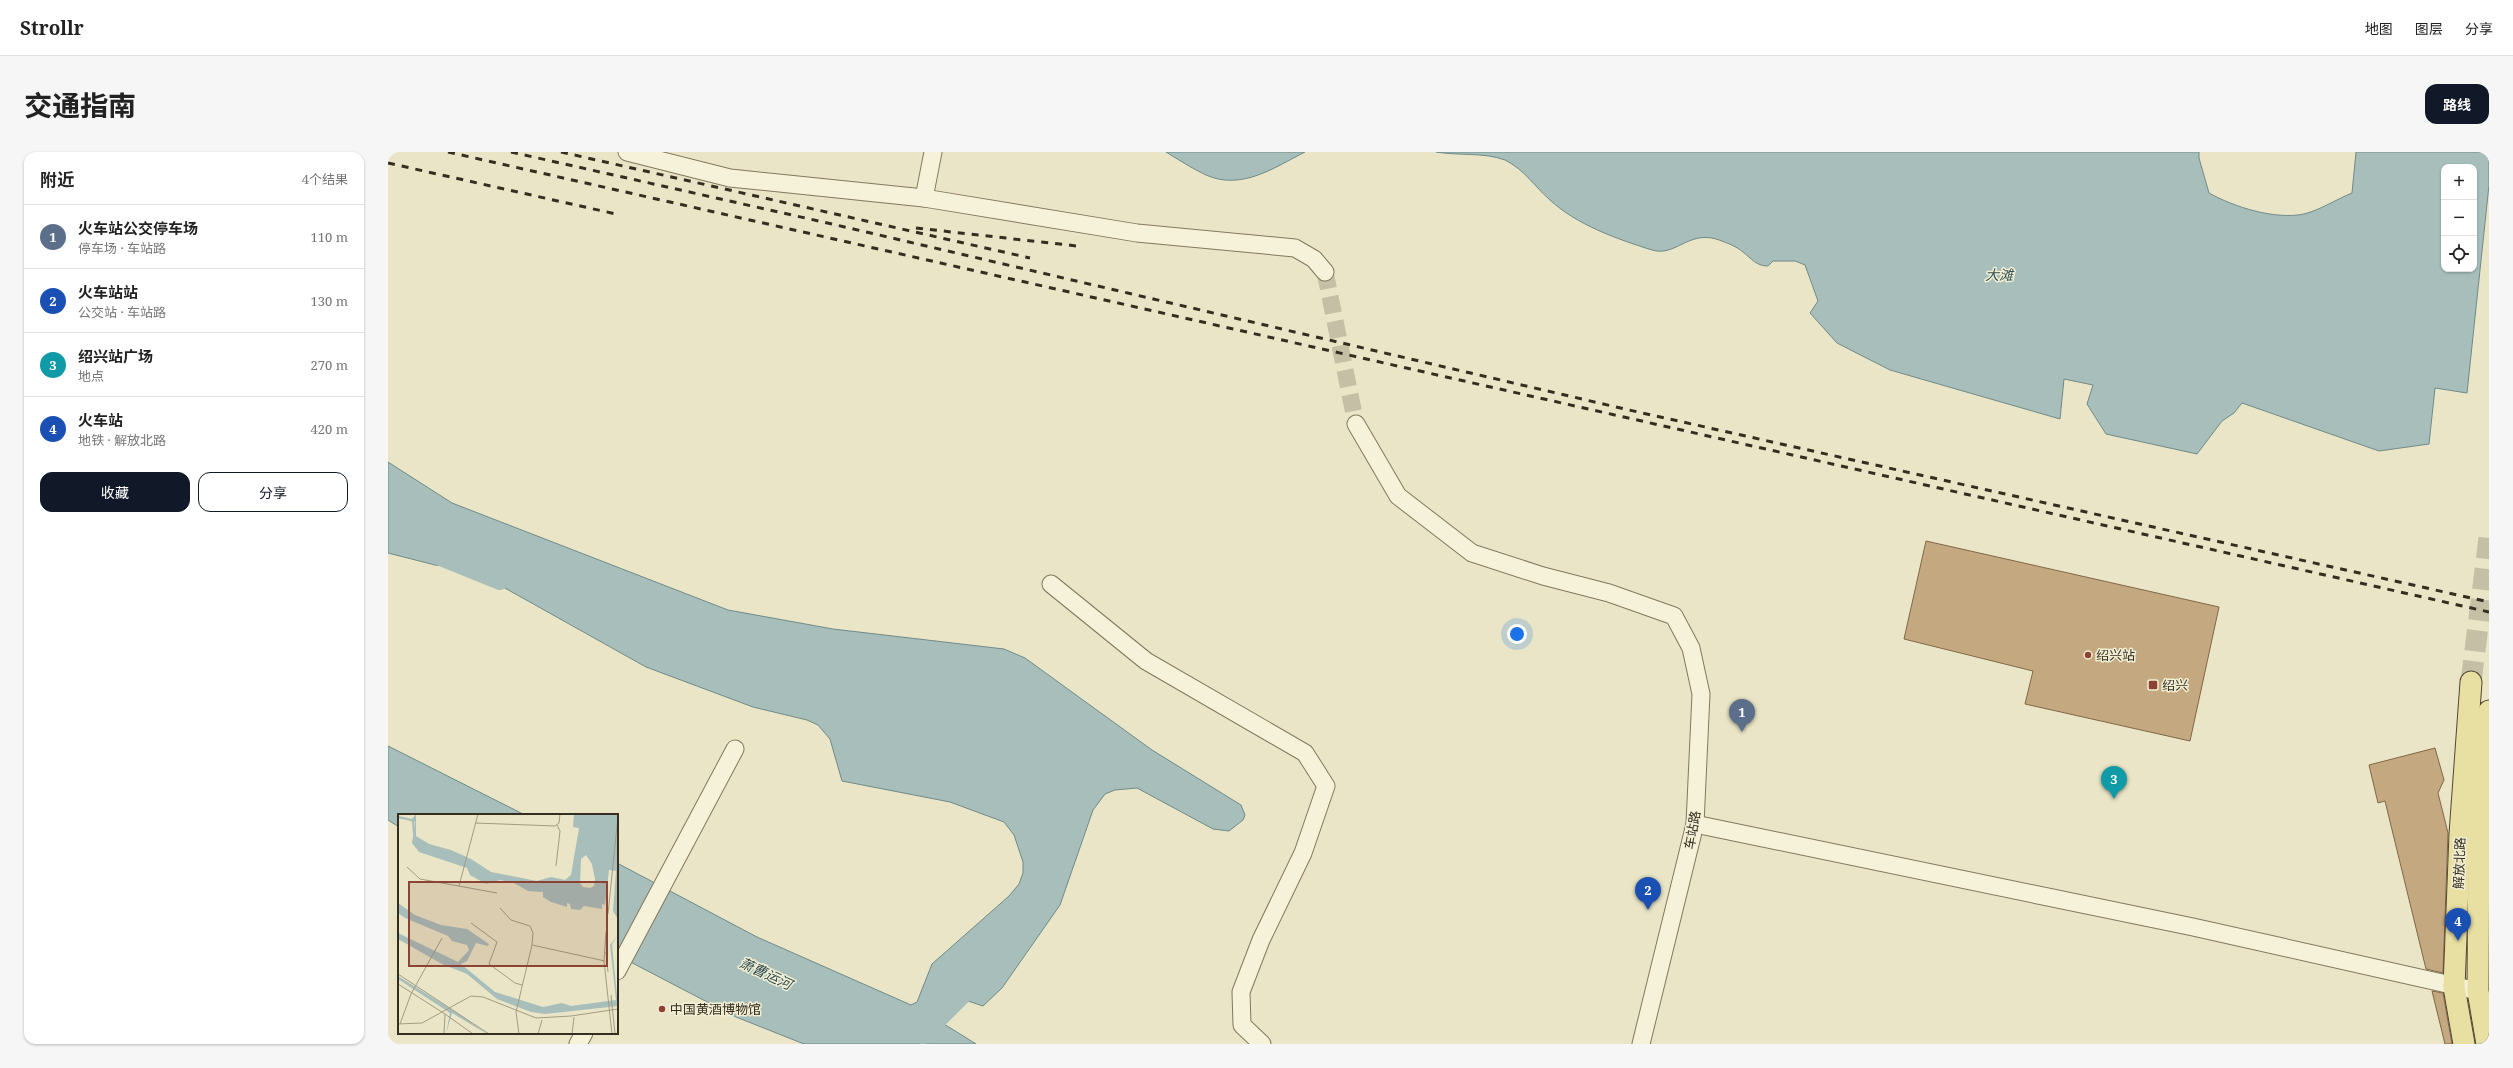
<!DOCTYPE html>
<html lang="zh">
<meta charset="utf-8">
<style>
:root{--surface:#fff;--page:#f6f6f6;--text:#222;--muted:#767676;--line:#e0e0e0;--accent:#111827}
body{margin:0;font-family:"Noto Serif","Noto Sans SC",serif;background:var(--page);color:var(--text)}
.controls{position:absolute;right:12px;top:12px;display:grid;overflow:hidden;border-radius:8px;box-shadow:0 1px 3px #0004}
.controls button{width:36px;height:36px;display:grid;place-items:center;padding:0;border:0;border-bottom:1px solid var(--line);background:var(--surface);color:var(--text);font:20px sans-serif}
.you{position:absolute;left:1129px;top:482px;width:14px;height:14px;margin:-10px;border:3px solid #fff;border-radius:50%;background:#1a73e8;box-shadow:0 0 0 6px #1a73e833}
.badge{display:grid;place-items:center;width:26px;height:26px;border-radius:50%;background:var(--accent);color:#fff;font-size:13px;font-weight:700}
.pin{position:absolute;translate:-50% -33px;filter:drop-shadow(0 1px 2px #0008)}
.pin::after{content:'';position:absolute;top:21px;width:14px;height:12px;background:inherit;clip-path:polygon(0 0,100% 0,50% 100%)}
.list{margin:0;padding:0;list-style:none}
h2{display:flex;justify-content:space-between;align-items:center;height:52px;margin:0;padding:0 16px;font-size:17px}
h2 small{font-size:13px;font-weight:400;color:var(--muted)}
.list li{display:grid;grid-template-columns:26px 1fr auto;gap:12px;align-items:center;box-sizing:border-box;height:64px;padding:0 16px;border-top:1px solid var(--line)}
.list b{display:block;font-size:15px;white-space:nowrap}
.list p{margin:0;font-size:13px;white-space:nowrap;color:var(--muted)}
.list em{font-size:13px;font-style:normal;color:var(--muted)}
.actions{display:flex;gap:8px;padding:12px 16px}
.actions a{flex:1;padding:9px 0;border:1px solid var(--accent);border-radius:12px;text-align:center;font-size:14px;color:var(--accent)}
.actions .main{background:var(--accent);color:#fff}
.icon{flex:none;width:22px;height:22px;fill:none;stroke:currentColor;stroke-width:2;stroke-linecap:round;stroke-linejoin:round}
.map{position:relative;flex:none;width:2101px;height:892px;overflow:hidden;border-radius:12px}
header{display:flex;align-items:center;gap:24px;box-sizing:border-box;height:56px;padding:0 20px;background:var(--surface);border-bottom:1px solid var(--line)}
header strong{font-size:19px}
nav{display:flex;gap:22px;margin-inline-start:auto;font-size:14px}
.intro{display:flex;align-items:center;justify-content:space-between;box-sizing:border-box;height:96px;padding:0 24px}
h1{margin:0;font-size:28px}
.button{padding:10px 18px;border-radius:12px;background:var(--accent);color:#fff;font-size:14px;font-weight:700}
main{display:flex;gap:24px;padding:0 24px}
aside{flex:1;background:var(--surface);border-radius:12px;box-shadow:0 1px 3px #0004}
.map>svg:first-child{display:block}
.water{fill:#a7bebb;stroke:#6f8b89;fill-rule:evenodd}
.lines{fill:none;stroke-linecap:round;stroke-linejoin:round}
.canal{stroke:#a7bebb;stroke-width:16}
.building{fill:#c4a880;stroke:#806746}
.minor-tunnel{stroke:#c5c0a5;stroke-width:17;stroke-dasharray:17 8;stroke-linecap:butt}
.major-tunnel{stroke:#c5c0a5;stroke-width:21;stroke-dasharray:21 10;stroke-linecap:butt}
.minor-casing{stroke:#83785e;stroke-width:19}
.major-casing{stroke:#514632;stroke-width:23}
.minor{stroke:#f5f2d9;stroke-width:17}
.major{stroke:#e8dfa2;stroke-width:21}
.rail{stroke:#352e20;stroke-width:3;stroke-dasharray:7 7;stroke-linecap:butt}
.poi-dot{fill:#8c4334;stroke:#f2efd5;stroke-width:1.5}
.labels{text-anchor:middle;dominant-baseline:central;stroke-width:3;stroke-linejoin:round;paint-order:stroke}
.poi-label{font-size:13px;fill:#352e20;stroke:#f2efd5;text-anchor:start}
.street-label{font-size:13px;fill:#352e20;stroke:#f2efd5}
.water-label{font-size:14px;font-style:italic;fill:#314f53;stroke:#f2efd5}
.inset-river{fill:none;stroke:#a7bebb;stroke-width:2}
.inset-road{fill:none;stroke:#a19c84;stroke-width:1}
.view{fill:#8c4334;fill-opacity:0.15;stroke:#8c4334;stroke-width:2}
.inset-edge{fill:none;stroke:#352e20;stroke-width:2}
</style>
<header>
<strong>Strollr</strong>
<nav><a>地图</a><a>图层</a><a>分享</a></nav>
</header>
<div class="intro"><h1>交通指南</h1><a class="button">路线</a></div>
<main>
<aside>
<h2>附近<small>4个结果</small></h2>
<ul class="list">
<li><span class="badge" style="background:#5c6f8a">1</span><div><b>火车站公交停车场</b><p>停车场 · 车站路</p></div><em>110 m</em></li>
<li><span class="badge" style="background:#1a4fb4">2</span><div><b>火车站站</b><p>公交站 · 车站路</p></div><em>130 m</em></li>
<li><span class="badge" style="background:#0f9aa8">3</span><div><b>绍兴站广场</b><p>地点</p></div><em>270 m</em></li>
<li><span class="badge" style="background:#1a4fb4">4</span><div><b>火车站</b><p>地铁 · 解放北路</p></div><em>420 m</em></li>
</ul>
<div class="actions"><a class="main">收藏</a><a>分享</a></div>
</aside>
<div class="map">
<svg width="2101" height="892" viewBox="0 0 2101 892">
<rect width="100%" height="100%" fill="#e9e5c6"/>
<g class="water">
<path d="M778 0H917C887 15 854 39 818 23 805 17 791 8 778 0Z"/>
<path d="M1048 0H1811V6L1821 41C1846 55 1887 68 1916 62 1932 58 1949 47 1964 41L1968 0H2101V33L2079 241 2047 236 2041 292 1991 299 1854 251 1846 261 1834 269 1809 302 1718 282 1699 252 1705 233 1676 227 1672 267 1502 218 1449 191 1422 161 1430 149 1417 113 1407 109H1385L1380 114C1368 114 1364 107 1355 100 1348 94 1337 90 1328 87 1300 79 1287 105 1264 98 1229 87 1189 73 1162 48 1146 34 1137 18 1117 8 1095 0 1072 4 1048 0ZM2056 15H2086V117H2056Z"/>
<path d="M0 310 64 351 340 458 445 477 616 497 637 506 764 598 853 653 857 663 855 668 841 679 825 677 749 636 727 638 717 642 705 658 672 753 614 836 595 854 568 845 559 852 548 867 588 892H416L348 865 229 803V711L369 785 523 853 529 850 544 812 621 744 631 732 635 721V710L626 683 616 670 562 650 454 629 442 587 430 573 419 568 365 555 258 515 81 416 47 413 0 401Z"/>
<path d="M0 594 137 663H11V675L0 668Z"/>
</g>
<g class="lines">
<g class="canal">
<path d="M55 407 112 430"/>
<path d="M535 884 588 831"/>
</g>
</g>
<g class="building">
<path d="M1538 389 1831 455 1802 589 1637 552 1645 519 1516 487Z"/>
<path d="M2047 596 2056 628 2050 641 2060 681 2055 821 2038 817 1997 649 1990 651 1981 613Z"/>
<path d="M2044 839 2055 841 2064 892H2057Z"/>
</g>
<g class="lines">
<path class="minor-tunnel" d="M937 120 968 272"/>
<path class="major-tunnel" d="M2083 530 2101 386"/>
<defs>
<g id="minor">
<path d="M239 0 342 26 536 46 749 81 907 96 926 107 937 120"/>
<path d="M536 46 545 0"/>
<path d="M968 272 1010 344 1084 401 1155 424 1221 441 1286 464 1303 496 1313 542 1307 672 1253 892"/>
<path d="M663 432 758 509 917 601 938 634 915 701 873 788 853 840 854 873 874 892"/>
<path d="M1307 672 1805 775 2090 839"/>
<path d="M229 819 347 597"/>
<path d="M190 892 196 881"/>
</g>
<g id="major">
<path d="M2076 892 2066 835 2072 682 2083 530"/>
<path d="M2099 892 2090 839 2091 661 2101 559"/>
</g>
</defs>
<use href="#minor" class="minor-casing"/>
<use href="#major" class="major-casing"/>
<use href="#minor" class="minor"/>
<use href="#major" class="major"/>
<g class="rail">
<path d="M60 0 2101 460"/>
<path d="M123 0 444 72 1241 258 2101 450"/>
<path d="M173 0 642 106"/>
<path d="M0 11 228 62"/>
<path d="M528 76 689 94"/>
</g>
</g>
<g class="poi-dot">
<circle cx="1700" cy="503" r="4"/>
<rect x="1760" y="528" width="10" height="10" rx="2"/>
<circle cx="274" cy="857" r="4"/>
</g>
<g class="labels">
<g class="poi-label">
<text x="1708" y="503">绍兴站</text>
<text x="1774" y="533">绍兴</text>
<text x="282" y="857">中国黄酒博物馆</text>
</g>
<g class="street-label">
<text transform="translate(1304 678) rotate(-80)">车站路</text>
<text transform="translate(2071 711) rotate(-88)">解放北路</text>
</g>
<g class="water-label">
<text x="1611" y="122">大滩</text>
<text transform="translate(378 821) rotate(25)">萧曹运河</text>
</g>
</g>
<g transform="translate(10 662)">
<rect width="220" height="220" fill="#e9e5c6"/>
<path d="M18 0V22L31 30 53 36 73 45 93 58 139 67 153 63 167 66 173 61 181 14 175 13 176 0H220V105L215 97 218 57 211 56 207 91 204 90V95L186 92 182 96 173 95 172 90 169 89V93L153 88 145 83V78L130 77 114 68 102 66 88 70 72 61 69 54 21 38 14 29 17 8 0 4V2L14 5ZM188 41 194 50 197 65 196 72 192 74 185 73 182 69 183 45ZM0 89 17 101 43 111 69 115 91 130 90 132 78 129 69 147 63 150 97 178 145 193 164 189 173 192 218 186 212 131 220 121 214 130 220 192 147 200 133 198 99 185 69 160 44 150 0 125V119L60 148 71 136 69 131 54 127 50 122 7 104 0 99ZM0 162 64 202 89 220 54 199 48 220 52 199 0 165Z" fill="#a7bebb" fill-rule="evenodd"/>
<path class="inset-river" d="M15 7 16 20"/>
<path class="inset-road" d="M77 9 157 12 161 9 162 0M158 52 162 17 159 11M9 53 22 65 99 79M61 72 80 0M102 94 113 106 132 112 135 119 134 131 118 198 121 220M210 100 220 2M73 109 99 128 91 150 117 169 124 171M208 118 206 147 214 220M134 131 207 147M208 138 210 158M0 160 91 220M0 170 47 200 46 220M213 181 217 220M47 200 75 220M0 210 24 209 73 182 85 183 138 204 173 202 220 195M2 210 13 180 44 124M140 220 144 206M174 220 176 203"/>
<path class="view" d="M11 68H209V152H11Z"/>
<rect width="220" height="220" class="inset-edge"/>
</g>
</svg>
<div class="controls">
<button>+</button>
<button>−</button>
<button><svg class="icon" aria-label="locate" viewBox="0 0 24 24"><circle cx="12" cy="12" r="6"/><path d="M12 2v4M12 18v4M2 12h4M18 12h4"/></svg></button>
</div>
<div class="you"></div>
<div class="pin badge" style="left:1354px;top:580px;background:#5c6f8a">1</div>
<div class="pin badge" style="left:1260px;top:758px;background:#1a4fb4">2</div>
<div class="pin badge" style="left:1726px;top:647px;background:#0f9aa8">3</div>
<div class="pin badge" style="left:2070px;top:789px;background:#1a4fb4">4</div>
</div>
</main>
